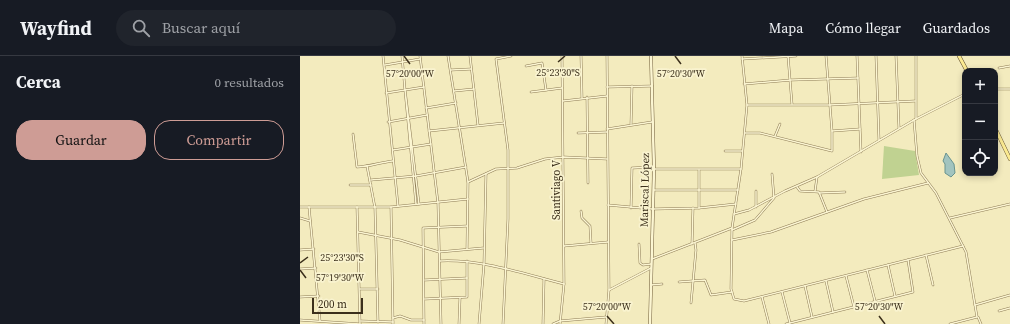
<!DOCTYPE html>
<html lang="es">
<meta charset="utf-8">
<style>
:root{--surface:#171b24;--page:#20242c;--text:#f1f3f6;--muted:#9ea1a6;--line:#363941;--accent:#ce9c95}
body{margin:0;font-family:"Source Serif 4",serif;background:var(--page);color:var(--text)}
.controls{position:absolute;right:12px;top:12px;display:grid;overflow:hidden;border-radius:8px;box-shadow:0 2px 6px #0003}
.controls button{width:36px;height:36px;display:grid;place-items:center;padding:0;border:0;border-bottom:1px solid var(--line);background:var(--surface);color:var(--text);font:20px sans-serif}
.scale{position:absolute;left:12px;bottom:10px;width:51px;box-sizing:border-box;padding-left:4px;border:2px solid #3b2f1b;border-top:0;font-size:11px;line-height:14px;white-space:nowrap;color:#3b2f1b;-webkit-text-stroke:3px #f9f3cf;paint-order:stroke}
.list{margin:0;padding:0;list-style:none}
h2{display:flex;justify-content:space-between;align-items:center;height:52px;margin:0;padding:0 16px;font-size:17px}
h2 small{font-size:13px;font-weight:400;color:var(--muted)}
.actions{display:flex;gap:8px;padding:12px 16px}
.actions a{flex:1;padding:9px 0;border:1px solid var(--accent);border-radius:16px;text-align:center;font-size:14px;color:var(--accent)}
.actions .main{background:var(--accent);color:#111}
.icon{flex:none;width:22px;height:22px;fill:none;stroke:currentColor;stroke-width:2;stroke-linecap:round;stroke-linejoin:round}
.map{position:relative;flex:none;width:710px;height:268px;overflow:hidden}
header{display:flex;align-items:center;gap:24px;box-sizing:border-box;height:56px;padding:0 20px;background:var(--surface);border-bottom:1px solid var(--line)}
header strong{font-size:19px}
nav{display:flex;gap:22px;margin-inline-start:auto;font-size:14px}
.search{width:280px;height:36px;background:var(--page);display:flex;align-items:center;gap:10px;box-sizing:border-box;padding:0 14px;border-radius:22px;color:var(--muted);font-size:15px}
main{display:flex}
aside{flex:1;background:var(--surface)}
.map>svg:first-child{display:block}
.green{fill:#c0d291}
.water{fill:#a2c4bf;stroke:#68938f}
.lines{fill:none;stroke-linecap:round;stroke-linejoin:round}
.street-casing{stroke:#8d7b55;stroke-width:2.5}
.secondary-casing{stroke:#6f5c38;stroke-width:3.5}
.primary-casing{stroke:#5a482a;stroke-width:4}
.street{stroke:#fcf6d2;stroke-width:1.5}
.secondary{stroke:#fcf6d2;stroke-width:2.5}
.primary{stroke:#fbea91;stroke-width:3}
.ticks{fill:none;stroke:#3b2f1b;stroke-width:1.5}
.labels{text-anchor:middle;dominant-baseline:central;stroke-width:3.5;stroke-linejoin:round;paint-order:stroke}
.street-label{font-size:11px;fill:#3b2f1b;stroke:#f9f3cf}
.ticks-label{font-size:10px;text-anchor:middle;fill:#3b2f1b;stroke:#f9f3cf;stroke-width:3.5;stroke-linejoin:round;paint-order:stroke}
</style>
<header>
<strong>Wayfind</strong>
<div class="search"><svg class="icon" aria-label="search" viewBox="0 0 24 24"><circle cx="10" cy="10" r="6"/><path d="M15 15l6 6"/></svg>Buscar aquí</div>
<nav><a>Mapa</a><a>Cómo llegar</a><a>Guardados</a></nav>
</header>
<main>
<aside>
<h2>Cerca<small>0 resultados</small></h2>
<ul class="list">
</ul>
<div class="actions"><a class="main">Guardar</a><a>Compartir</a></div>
</aside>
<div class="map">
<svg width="710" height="268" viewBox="0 0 710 268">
<rect width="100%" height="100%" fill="#f3ebbe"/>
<path class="green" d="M584 90 615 95 619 119 582 123Z"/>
<path class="water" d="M646 97 654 108 655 117 651 121 645 117V108L643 105Z"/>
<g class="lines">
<defs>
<g id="street">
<path d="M83 0 98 150"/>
<path d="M102 0 105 34"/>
<path d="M120 0 138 147 141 268"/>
<path d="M148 0 168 126 167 193"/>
<path d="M170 0 178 69"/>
<path d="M281 0 282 42"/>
<path d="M442 0 447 49 441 113 432 172 431 233 434 243 444 245 663 190"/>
<path d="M488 0 492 48"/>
<path d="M557 0 561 96"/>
<path d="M576 0 579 84"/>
<path d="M596 0 599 72"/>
<path d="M442 3 496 0"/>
<path d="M85 9 120 3"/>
<path d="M226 10 242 7 246 34"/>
<path d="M699 12 710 10"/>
<path d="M151 14 171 13"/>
<path d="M444 28 491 24 558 22"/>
<path d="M307 31 352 30"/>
<path d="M695 33H710"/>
<path d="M154 35 174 33"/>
<path d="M231 36 262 32"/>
<path d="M86 37 124 31"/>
<path d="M287 41 288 127"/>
<path d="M263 45 307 40"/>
<path d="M447 49H529L615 45"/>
<path d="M126 52 156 47"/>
<path d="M616 63V0"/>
<path d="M614 64 617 100 621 117 636 137 666 196 677 261 650 268"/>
<path d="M88 66 127 59"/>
<path d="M331 68 332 30"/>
<path d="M307 73 352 66"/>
<path d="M129 75 204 67"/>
<path d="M532 75 560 73"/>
<path d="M278 77 307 76"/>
<path d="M445 77H460L532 95V75L526 0"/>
<path d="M53 78 57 111C68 111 82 106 93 105"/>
<path d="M475 80 480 68"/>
<path d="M93 94 131 88"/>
<path d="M425 95H442"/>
<path d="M67 110 75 152 78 266"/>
<path d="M354 113H441"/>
<path d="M71 124 116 120 166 111"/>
<path d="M168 126 196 113 217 112 245 103 264 101 307 103"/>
<path d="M50 129H71"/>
<path d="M497 131 500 135 519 136 527 156"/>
<path d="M354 134H438"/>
<path d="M456 135V151"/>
<path d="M515 135 517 121"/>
<path d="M519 137 545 136"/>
<path d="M116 148 105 34 119 148"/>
<path d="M308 149 352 153"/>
<path d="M0 151H91L168 143"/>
<path d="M9 151 20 265"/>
<path d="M57 151 60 268"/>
<path d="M91 151 93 268"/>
<path d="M331 152 332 112 354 111"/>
<path d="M399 152V114"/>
<path d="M354 153 399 152 436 148"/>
<path d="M281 155 282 162 290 170 291 187"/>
<path d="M434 158 449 154 485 135 517 121 614 64 665 38"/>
<path d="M0 162 10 165"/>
<path d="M650 162 710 148"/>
<path d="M432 174 455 164 474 142 472 118"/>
<path d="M58 176 100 184 139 196 183 192"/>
<path d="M432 184 471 176 564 143 628 127"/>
<path d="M339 188 340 207 343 209 351 208"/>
<path d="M392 188 393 152"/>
<path d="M264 190 308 186"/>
<path d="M0 194 14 193"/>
<path d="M626 199 633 229"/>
<path d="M352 203 432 172"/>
<path d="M140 205C182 203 224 218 264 228"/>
<path d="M588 209 595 240"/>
<path d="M0 213 16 212"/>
<path d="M567 214 575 245"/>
<path d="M546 220 554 251"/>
<path d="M125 224 167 222"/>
<path d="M526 225 533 256"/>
<path d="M379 226 405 224 411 239 432 236"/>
<path d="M351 229 362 228"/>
<path d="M505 230 512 261"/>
<path d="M60 233H78"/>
<path d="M309 234 351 212"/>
<path d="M482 236 490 267"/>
<path d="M0 241 19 240"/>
<path d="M462 241 469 268"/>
<path d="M125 243 167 241V205"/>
<path d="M391 247 396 194 395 187"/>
<path d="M675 249 710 239"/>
<path d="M699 255 710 252"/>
<path d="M678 261 681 268"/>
<path d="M93 262 100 260 111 264H124"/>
<path d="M0 264 60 268"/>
<path d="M61 265 93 266"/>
<path d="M124 268 123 172 167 170"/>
<path d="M159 268 160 242"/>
<path d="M179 268 184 208 186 118"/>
<path d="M203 268 208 163V94L196 3 211 0"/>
<path d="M243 268 244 223"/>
<path d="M253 268 260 265 306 261"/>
<path d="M260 268 264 228 262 0"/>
<path d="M306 268 309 234 307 0"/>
<path d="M486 268 613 236 608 204"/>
</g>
<path id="secondary" d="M350 268 354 113 351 0"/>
<g id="primary">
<path d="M659 0 667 15"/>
<path d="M695 72 710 103"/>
</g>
</defs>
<use href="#street" class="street-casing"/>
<use href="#secondary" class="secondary-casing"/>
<use href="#primary" class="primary-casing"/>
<use href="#street" class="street"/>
<use href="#secondary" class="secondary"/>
<use href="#primary" class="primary"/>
</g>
<path class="ticks" d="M104 0 110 8M375 0 381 8M258 6 265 0M0 207 8 201M0 214 6 222M307 260 314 268M579 260 585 268"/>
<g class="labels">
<g class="street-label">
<text transform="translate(256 134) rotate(-90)">Santiviago V</text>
<text transform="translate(345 134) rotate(-89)">Mariscal López</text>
</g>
</g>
<g class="ticks-label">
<text x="258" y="20">25°23'30"S</text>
<text x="110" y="21">57°20'00"W</text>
<text x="381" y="21">57°20'30"W</text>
<text x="42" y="205">25°23'30"S</text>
<text x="40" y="225">57°19'30"W</text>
<text x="307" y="254">57°20'00"W</text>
<text x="579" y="254">57°20'30"W</text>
</g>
</svg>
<div class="controls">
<button>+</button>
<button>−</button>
<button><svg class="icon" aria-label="locate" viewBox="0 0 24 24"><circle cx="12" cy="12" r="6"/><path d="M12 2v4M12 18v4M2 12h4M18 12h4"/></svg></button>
</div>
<div class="scale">200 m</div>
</div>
</main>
